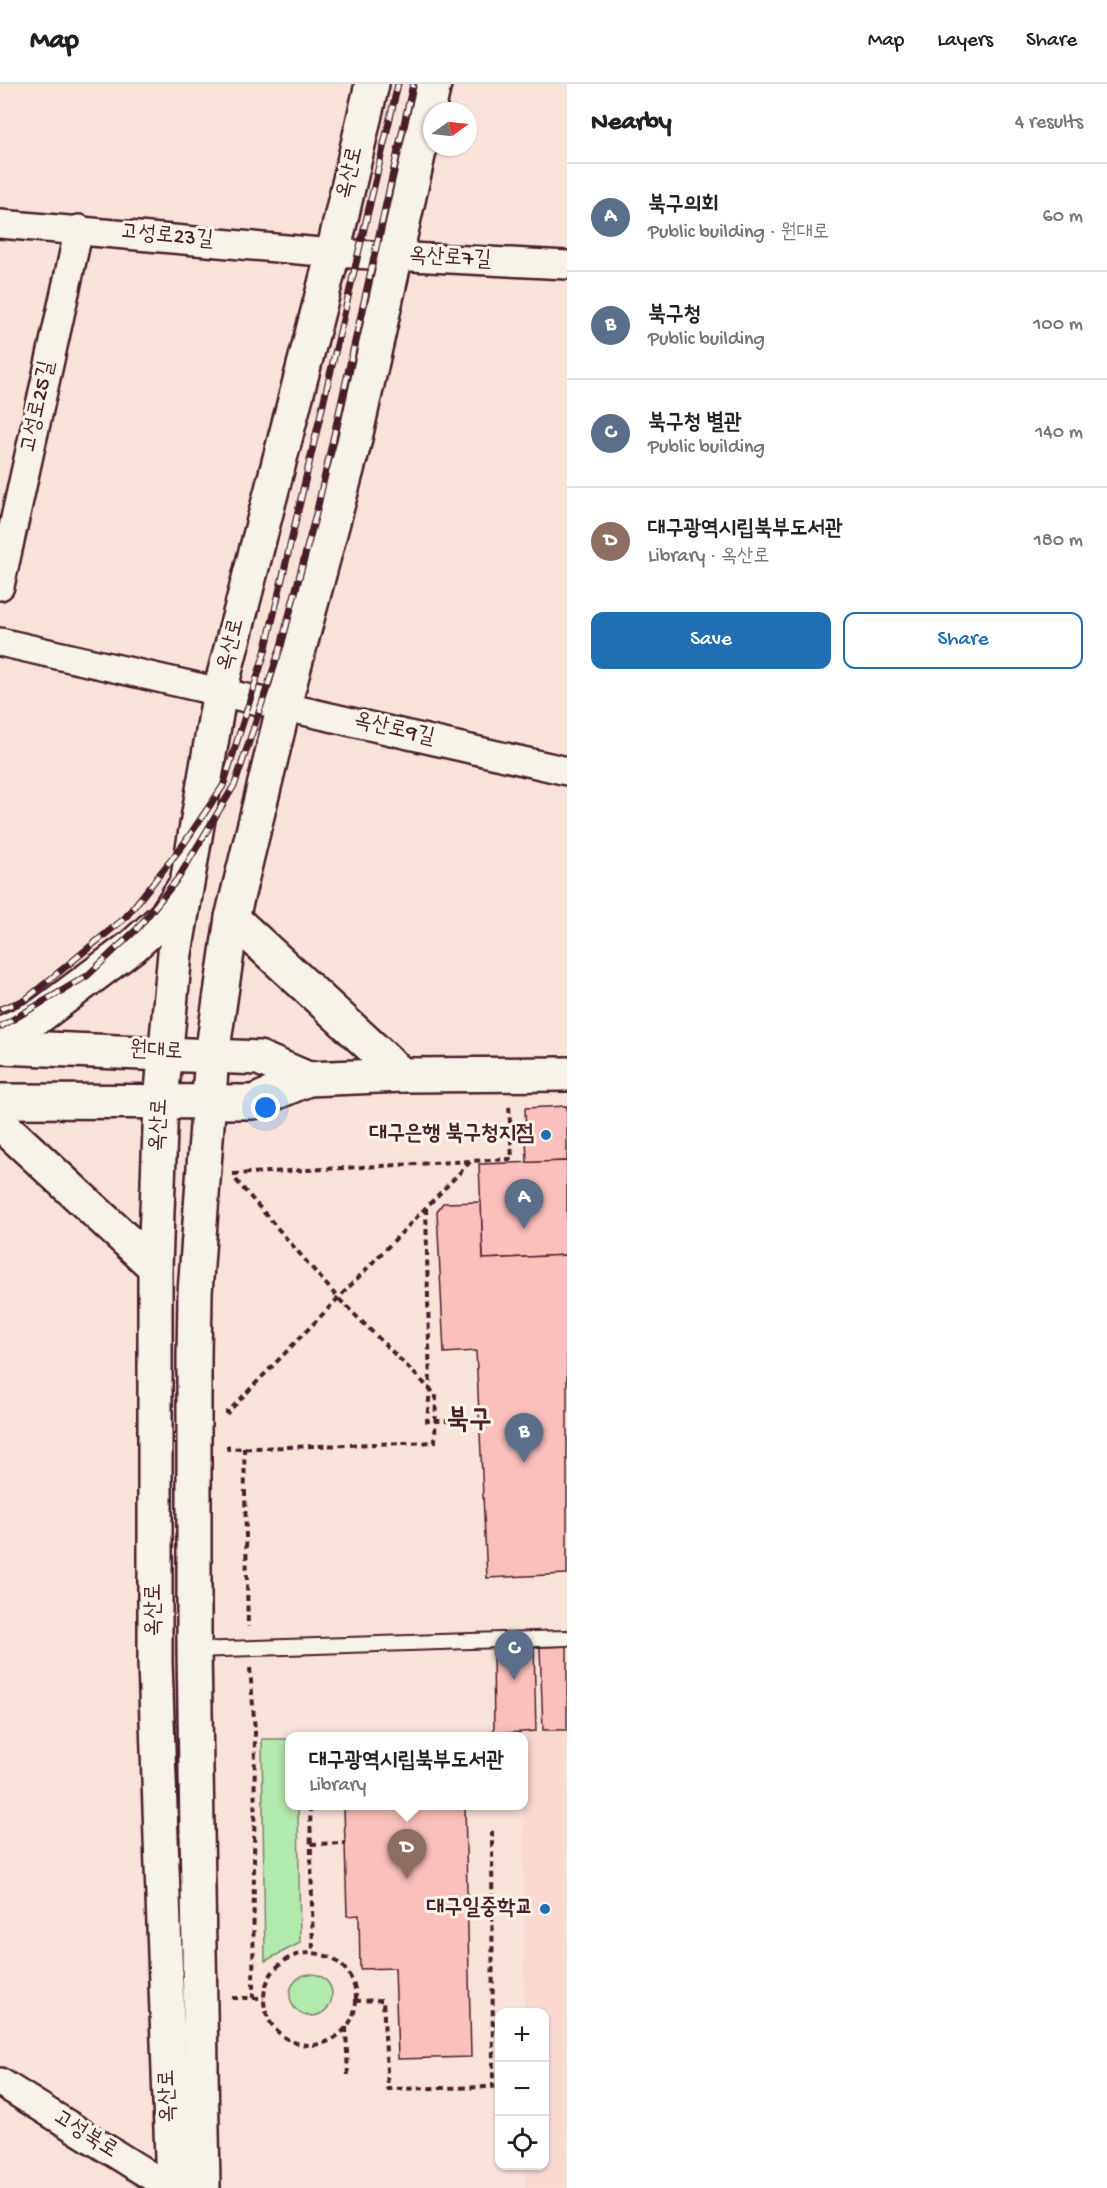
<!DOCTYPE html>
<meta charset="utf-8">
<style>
:root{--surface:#fff;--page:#f2f2f2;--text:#222;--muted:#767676;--line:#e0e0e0;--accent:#1f6fb2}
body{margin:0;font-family:"Gochi Hand","Poor Story",sans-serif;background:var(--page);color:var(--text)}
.controls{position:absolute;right:18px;bottom:18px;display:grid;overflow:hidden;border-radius:12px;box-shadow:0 2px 4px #0004}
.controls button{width:54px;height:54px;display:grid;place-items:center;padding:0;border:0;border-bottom:2px solid var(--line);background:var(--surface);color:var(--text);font:30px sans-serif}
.compass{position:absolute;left:423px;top:18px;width:54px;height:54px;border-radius:50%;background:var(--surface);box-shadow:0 2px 4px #0004;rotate:75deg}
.you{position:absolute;left:266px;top:1024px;width:21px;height:21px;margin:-15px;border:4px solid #fff;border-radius:50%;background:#1a73e8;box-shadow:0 0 0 9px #1a73e833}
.badge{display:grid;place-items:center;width:39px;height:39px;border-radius:50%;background:var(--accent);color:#fff;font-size:20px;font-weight:700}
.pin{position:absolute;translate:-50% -50px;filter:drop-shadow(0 2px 3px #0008)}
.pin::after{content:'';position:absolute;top:32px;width:21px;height:18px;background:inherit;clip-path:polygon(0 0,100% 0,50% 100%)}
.popup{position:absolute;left:285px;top:1648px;width:243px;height:78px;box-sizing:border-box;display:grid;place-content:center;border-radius:12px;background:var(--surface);filter:drop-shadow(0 2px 4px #0005);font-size:20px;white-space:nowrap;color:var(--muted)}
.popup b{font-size:22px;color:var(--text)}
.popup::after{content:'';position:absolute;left:50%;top:100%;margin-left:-12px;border:12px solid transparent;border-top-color:var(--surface)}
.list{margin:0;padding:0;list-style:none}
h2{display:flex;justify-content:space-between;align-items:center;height:78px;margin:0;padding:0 24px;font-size:26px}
h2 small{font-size:20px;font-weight:400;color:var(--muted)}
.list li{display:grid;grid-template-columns:39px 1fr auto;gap:18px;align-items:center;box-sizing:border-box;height:108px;padding:0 24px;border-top:2px solid var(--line)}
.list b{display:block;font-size:22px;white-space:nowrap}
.list p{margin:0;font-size:20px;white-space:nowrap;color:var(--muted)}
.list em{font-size:20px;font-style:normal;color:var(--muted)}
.actions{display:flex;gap:12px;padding:18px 24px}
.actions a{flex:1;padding:14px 0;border:2px solid var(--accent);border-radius:12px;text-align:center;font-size:21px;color:var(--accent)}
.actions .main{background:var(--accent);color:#fff}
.icon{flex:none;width:33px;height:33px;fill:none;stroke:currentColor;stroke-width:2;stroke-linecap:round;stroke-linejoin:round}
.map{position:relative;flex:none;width:567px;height:2104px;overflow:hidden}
header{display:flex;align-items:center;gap:36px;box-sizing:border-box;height:84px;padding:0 30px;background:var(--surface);border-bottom:2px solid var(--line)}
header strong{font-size:28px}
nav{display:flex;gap:33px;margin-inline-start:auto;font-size:21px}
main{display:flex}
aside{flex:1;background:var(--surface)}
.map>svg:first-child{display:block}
.built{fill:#f9d8d2}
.green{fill:#b3eaad;stroke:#7e846c;stroke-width:1.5}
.building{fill:#fbbfbc;stroke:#4a1f2b;stroke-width:1.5}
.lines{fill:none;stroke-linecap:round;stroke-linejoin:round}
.service-casing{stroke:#4a1f2b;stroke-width:18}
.minor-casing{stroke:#4a1f2b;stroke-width:32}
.secondary-casing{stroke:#4a1f2b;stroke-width:38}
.path{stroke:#4a1f2b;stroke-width:4;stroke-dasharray:6 4.5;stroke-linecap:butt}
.service{stroke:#f7f3e8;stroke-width:14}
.minor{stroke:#f7f3e8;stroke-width:27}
.secondary{stroke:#f7f3e8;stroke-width:33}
.rail-casing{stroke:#4a1f2b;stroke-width:7}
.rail{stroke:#f7f3e8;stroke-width:4.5;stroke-dasharray:14;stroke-linecap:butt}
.poi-dot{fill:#1f6fb2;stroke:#f7f3e8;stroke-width:2}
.labels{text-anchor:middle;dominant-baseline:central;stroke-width:6;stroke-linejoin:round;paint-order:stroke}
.street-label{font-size:22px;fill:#4a1f2b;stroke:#f7f3e8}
.poi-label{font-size:22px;font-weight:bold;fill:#4a1f2b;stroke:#f7f3e8;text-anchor:end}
.district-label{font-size:28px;font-weight:bold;fill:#4a1f2b;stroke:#f7f3e8}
</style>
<header>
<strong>Map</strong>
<nav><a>Map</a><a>Layers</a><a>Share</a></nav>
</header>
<main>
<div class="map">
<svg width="567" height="2104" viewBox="0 0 567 2104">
<rect width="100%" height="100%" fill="#f8e3db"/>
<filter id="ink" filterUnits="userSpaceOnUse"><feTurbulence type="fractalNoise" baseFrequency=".0167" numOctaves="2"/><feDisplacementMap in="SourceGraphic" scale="12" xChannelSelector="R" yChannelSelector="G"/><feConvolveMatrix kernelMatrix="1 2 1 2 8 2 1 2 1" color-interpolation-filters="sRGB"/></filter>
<g filter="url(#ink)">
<path class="built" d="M567 1646V2104H525V2082H544V1928H524L523 1648Z"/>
<g class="green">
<path d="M262 1655H290V1722H298L300 1859 265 1877Z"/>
<circle cx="311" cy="1911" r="21"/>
</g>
<g class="building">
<path d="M567 1022V1077L527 1079 525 1024Z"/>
<path d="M567 1077V1171L483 1175 479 1080Z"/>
<path d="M481 1118 483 1175 567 1171V1490L487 1494 476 1267 444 1269 437 1127 443 1119Z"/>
<path d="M534 1562 536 1647 494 1650 493 1565Z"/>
<path d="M567 1562V1646H543L540 1563Z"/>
<path d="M344 1722H465L471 1973 398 1975 395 1884 360 1885 359 1831 347 1832Z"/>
</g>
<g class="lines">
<defs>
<path id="service" d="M194 1566 567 1554"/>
<g id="minor">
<path d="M0 140 333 169 567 181"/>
<path d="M0 502 79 145"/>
<path d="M0 558 567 687"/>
<path d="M0 1998 170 2104"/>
</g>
<g id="secondary">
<path d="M232 834 402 991"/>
<path d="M0 950 41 931 133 862 165 833 183 805"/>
<path d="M0 963 259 974 308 995"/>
<path d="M0 1017 253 1018 308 995 402 991 567 990"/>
<path d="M0 1039 155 1183"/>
<path d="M173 2104 155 1578V1183L161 1017 175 869 220 607 333 169 372 0"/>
<path d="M203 2104 194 1566V1273L195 1209 212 971 232 834 284 621 353 363 434 0"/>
</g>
</defs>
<use href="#service" class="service-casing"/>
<use href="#minor" class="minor-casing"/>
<use href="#secondary" class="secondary-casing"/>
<g class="path">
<path d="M233 1090 471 1077"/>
<path d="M426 1124 430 1305 427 1337H469"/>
<path d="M227 1326V1329L471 1077 512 1075 509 1021"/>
<path d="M228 1361V1365L435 1358 436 1311 338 1214 235 1095"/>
<path d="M244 1364 248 1543"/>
<path d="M250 1584 255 1647 253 1914"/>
<path d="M310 1722 313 1869"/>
<path d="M311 1760 346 1759"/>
<circle cx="310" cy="1915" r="46"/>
<path d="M232 1914H264"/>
<path d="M355 1917 383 1916 388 2005 493 2003 492 1744"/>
<path d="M346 1943 348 1994"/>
</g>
<use href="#service" class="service"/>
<use href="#minor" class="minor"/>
<use href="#secondary" class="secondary"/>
<defs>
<g id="rail">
<path d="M0 925 25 916 125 834 183 761 223 702 265 568 398 0"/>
<path d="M0 943 87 892 137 845 179 793 235 700 281 562 317 426 413 0"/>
</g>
</defs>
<use href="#rail" class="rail-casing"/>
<use href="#rail" class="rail"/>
</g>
</g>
<g class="poi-dot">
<circle cx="546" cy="1051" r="6"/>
<circle cx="545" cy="1825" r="6"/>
</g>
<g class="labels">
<g class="street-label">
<text transform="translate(351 89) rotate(-77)">옥산로</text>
<text transform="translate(167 153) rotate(5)">고성로23길</text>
<text transform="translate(450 175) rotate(3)">옥산로7길</text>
<text transform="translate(39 323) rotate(-78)">고성로25길</text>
<text transform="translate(232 561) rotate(-76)">옥산로</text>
<text transform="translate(394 646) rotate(13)">옥산로9길</text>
<text transform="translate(156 968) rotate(3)">원대로</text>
<text transform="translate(160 1041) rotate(-87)">옥산로</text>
<text transform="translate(155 1526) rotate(-90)">옥산로</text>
<text transform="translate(169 2012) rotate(-92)">옥산로</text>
<text transform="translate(85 2051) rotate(32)">고성북로</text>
</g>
<g class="poi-label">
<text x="534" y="1051">대구은행 북구청지점</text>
<text x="533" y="1825">대구일중학교</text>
</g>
<g class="district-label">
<text x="469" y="1337">북구</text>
</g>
</g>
</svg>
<div class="controls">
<button>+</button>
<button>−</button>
<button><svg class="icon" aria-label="locate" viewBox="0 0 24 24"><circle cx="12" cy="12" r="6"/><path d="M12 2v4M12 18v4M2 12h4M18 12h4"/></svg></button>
</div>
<svg class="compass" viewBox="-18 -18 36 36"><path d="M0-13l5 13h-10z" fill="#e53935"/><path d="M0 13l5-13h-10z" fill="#767676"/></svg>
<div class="you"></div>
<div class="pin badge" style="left:524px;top:1145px;background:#5c6f8a">A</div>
<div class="pin badge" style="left:524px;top:1379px;background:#5c6f8a">B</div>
<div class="pin badge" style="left:514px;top:1596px;background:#5c6f8a">C</div>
<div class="pin badge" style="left:407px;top:1795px;background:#8d6e63">D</div>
<div class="popup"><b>대구광역시립북부도서관</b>Library</div>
</div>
<aside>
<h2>Nearby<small>4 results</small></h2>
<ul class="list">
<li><span class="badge" style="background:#5c6f8a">A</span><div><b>북구의회</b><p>Public building · 원대로</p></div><em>60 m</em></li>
<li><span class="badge" style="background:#5c6f8a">B</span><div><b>북구청</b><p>Public building</p></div><em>100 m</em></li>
<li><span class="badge" style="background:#5c6f8a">C</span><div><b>북구청 별관</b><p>Public building</p></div><em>140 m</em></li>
<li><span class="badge" style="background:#8d6e63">D</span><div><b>대구광역시립북부도서관</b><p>Library · 옥산로</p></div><em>180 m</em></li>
</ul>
<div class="actions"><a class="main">Save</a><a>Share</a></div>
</aside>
</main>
